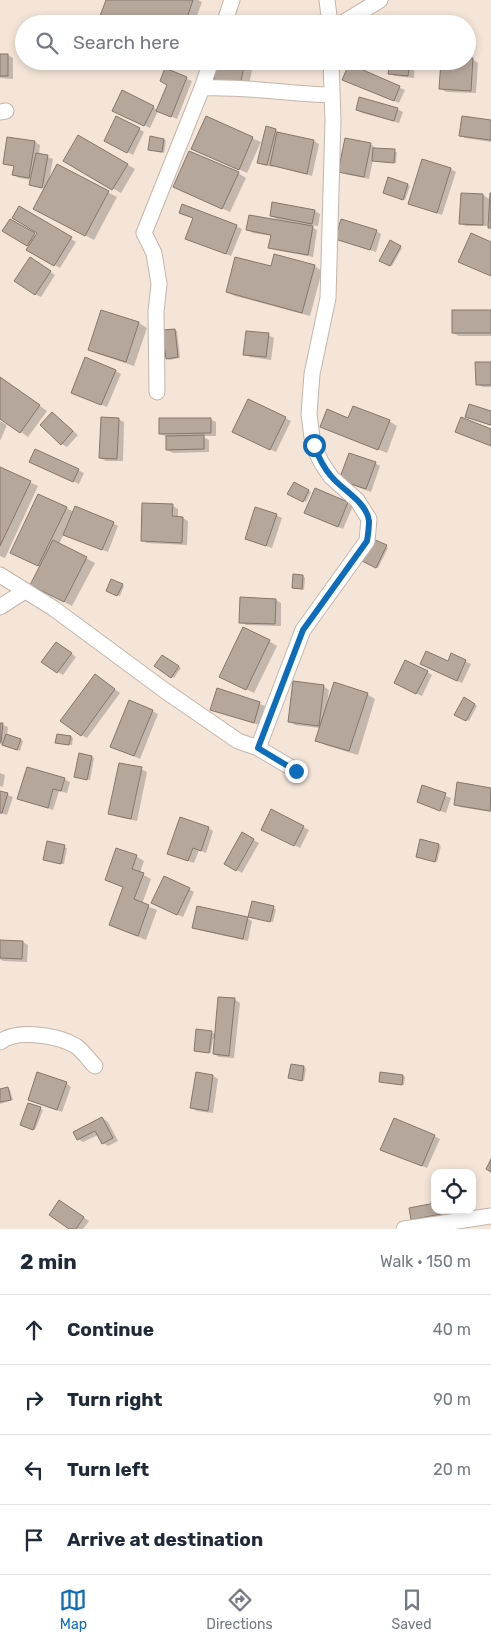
<!DOCTYPE html>
<meta charset="utf-8">
<style>
:root{--surface:#fff;--page:#f2f2f3;--text:#1f2937;--muted:#747a83;--line:#e0e1e3;--accent:#0e6dba}
body{margin:0;font-family:Rubik,sans-serif;background:var(--page);color:var(--text)}
.controls{position:absolute;right:15px;bottom:15px;display:grid;overflow:hidden;border-radius:10px;box-shadow:0 2px 8px #0003}
.controls button{width:45px;height:45px;display:grid;place-items:center;padding:0;border:0;border-bottom:1px solid var(--line);background:var(--surface);color:var(--text);font:25px sans-serif}
.stop{position:absolute;width:15px;height:15px;margin:-11px;border:4px solid #0e6dba;border-radius:50%;background:#fff}
.stop.end{background:#0e6dba;border-color:#fff;box-shadow:0 1px 5px #0008}
.list{margin:0;padding:0;list-style:none}
h2{display:flex;justify-content:space-between;align-items:center;height:65px;margin:0;padding:0 20px;font-size:21px}
h2 small{font-size:16px;font-weight:400;color:var(--muted)}
.list li{display:grid;grid-template-columns:32px 1fr auto;gap:15px;align-items:center;box-sizing:border-box;height:70px;padding:0 20px;border-top:1px solid var(--line)}
.list b{display:block;font-size:19px;white-space:nowrap}
.list em{font-size:16px;font-style:normal;color:var(--muted)}
.icon{flex:none;width:28px;height:28px;fill:none;stroke:currentColor;stroke-width:2;stroke-linecap:round;stroke-linejoin:round}
.map{position:relative;flex:none;width:491px;height:1229px;overflow:hidden}
.search{position:absolute;background:var(--surface);box-shadow:0 2px 8px #0003;left:15px;right:15px;top:15px;height:55px;display:flex;align-items:center;gap:12px;box-sizing:border-box;padding:0 18px;border-radius:28px;color:var(--muted);font-size:19px}
.sheet{height:345px;background:var(--surface)}
nav{display:flex;justify-content:space-around;align-items:center;box-sizing:border-box;height:70px;border-top:1px solid var(--line);background:var(--surface);font-size:14px;color:var(--muted)}
nav a{display:grid;justify-items:center;gap:2px}
nav .on{color:var(--accent)}
.map>svg:first-child{display:block}
.shadow{fill:#0003}
.building{fill:#b6a79c;stroke:#85776c}
.lines{fill:none;stroke-linecap:round;stroke-linejoin:round}
.minor-casing{stroke:#c4b5aa;stroke-width:17}
.minor{stroke:#fff;stroke-width:15}
.route{stroke:#0e6dba;stroke-width:6}
</style>
<div class="map">
<svg width="491" height="1229" viewBox="0 0 491 1229">
<rect width="100%" height="100%" fill="#f5e5d9"/>
<g class="shadow">
<path d="M107 0H198L202 2 194 24H120L102 16Z"/>
<path d="M0 55H8L13 58V79L0 78Z"/>
<path d="M472 59 478 63 476 93 446 92 440 88 467 61Z"/>
<path d="M219 61H254L248 89Z"/>
<path d="M363 61H415L414 78 395 76 390 73V70L369 69 363 66Z"/>
<path d="M349 66 405 90 399 103 349 82Z"/>
<path d="M166 70 192 81 177 119 158 111 150 128 119 113 153 107 158 110 168 85Z"/>
<path d="M397 109 403 112 399 123 362 113 357 110Z"/>
<path d="M206 118 261 142 247 173 201 153Z"/>
<path d="M491 122V142L465 138 460 135Z"/>
<path d="M267 127 276 130 281 134 314 141 319 144 312 176 273 166V167L263 165 258 162Z"/>
<path d="M139 129 144 132 133 155 111 143Z"/>
<path d="M79 136 135 169 121 193 64 160Z"/>
<path d="M164 140 166 141 164 153 150 150Z"/>
<path d="M35 142 40 145 39 154 53 159 49 181 58 166 117 197 94 240 43 213 45 189 31 185 32 180 19 178 14 175 15 167 4 163Z"/>
<path d="M370 144 376 148 375 149 397 152 396 163 373 160 369 179 345 174 339 171Z"/>
<path d="M451 169 456 172 442 215 409 203Z"/>
<path d="M238 173 246 178 230 212 183 191Z"/>
<path d="M389 178 410 186 405 200 386 193Z"/>
<path d="M462 195H483L491 200V228L488 226H466L461 223Z"/>
<path d="M19 208 76 242 60 268 28 250 30 247 4 231 10 220 37 236 38 232Z"/>
<path d="M315 211 320 214 318 226 308 225 317 230 313 257 275 250 270 247 272 236 253 233 248 230 281 221 271 216Z"/>
<path d="M180 213 236 226 242 229 231 256 186 238 194 219Z"/>
<path d="M376 231 381 234 376 252 336 239Z"/>
<path d="M390 242 402 248 392 266 380 260Z"/>
<path d="M35 262 55 275 41 297 35 294Z"/>
<path d="M314 266 322 271 310 316 235 296 227 292 272 268Z"/>
<path d="M102 311 139 323 147 328 134 366 98 354 90 349Z"/>
<path d="M491 312V336H459L453 333Z"/>
<path d="M174 330 177 331 180 358 169 360 167 358Z"/>
<path d="M268 335 274 338 271 360 250 357 244 354Z"/>
<path d="M491 364V387H483L477 384Z"/>
<path d="M116 371 121 374 107 407 78 395Z"/>
<path d="M0 378 47 411 28 437 0 417Z"/>
<path d="M491 412V426L466 417Z"/>
<path d="M53 413 78 435 67 447 62 444Z"/>
<path d="M285 418 291 421 276 452 239 434Z"/>
<path d="M118 419 124 422 123 461H106L100 458Z"/>
<path d="M210 419 216 422V436H202L209 440V452L173 453 167 450V437L160 434Z"/>
<path d="M349 419 389 421 397 426 387 453 321 426Z"/>
<path d="M0 421 7 425 0 441Z"/>
<path d="M36 450 84 473 79 484 36 464Z"/>
<path d="M375 463 380 466 371 492 346 483Z"/>
<path d="M0 469 38 486 5 558 0 556Z"/>
<path d="M294 484 311 492 306 502 289 494Z"/>
<path d="M316 489 353 506 343 529 311 515Z"/>
<path d="M173 506 178 509V518H183L188 521 187 545 147 543 142 540Z"/>
<path d="M66 508 74 512 113 523 118 526 108 552 64 534 59 544 95 563 72 606 39 589 40 567 20 557Z"/>
<path d="M276 515 282 518 272 548 246 539Z"/>
<path d="M373 540 388 548 378 568 364 561Z"/>
<path d="M303 576 305 578 304 590 293 588Z"/>
<path d="M112 580 124 586 120 596 107 591Z"/>
<path d="M241 599 276 600 281 603V626L246 625 241 622Z"/>
<path d="M269 641 277 646 254 693 229 681Z"/>
<path d="M62 646 76 657 63 675 58 672Z"/>
<path d="M452 655 471 664 462 683 427 667 449 662Z"/>
<path d="M162 657 181 668 174 678 156 666Z"/>
<path d="M427 672 432 675 422 696 400 686Z"/>
<path d="M100 679 120 693 87 738 81 735Z"/>
<path d="M323 686 329 690 327 704 367 694 375 699 358 755 325 745 317 740 320 728 295 725 289 721Z"/>
<path d="M218 690 265 706 259 725 212 709Z"/>
<path d="M464 699 477 706 469 721 456 714Z"/>
<path d="M152 711 158 714 140 759 117 749Z"/>
<path d="M0 724 8 727 7 736 23 741 20 751 0 744Z"/>
<path d="M70 737 73 738 72 745 59 743Z"/>
<path d="M80 755 94 758 90 780 78 778Z"/>
<path d="M141 769 147 772 137 821 115 816 109 813Z"/>
<path d="M0 773 5 775 3 787 0 786Z"/>
<path d="M64 779 70 782 67 793 59 791 53 810 19 799Z"/>
<path d="M458 783 491 789V812L460 807 455 804Z"/>
<path d="M423 787 451 798 446 813 418 802Z"/>
<path d="M0 792 13 797 7 815 0 813Z"/>
<path d="M272 811 309 830 300 848 268 832Z"/>
<path d="M208 828 213 831 206 853 199 850 194 863 174 856Z"/>
<path d="M243 834 259 843 242 873 226 864Z"/>
<path d="M421 840 441 846 437 862 419 857Z"/>
<path d="M48 843 67 848 64 864 47 861Z"/>
<path d="M136 856 144 861 140 873 151 879 142 904 157 910 146 940 118 929 110 925 124 888 106 880Z"/>
<path d="M189 889 194 892 183 917 158 906Z"/>
<path d="M253 902 276 909 273 922 252 917Z"/>
<path d="M247 918 252 921 248 941 199 930 193 927Z"/>
<path d="M0 941 23 942 28 945 27 962 3 961 0 959Z"/>
<path d="M234 999 240 1003 234 1058 219 1057 214 1054 215 1039H213L211 1053 197 1051 211 1032 216 1035Z"/>
<path d="M304 1067 306 1069 304 1081 290 1078Z"/>
<path d="M213 1076 218 1079 213 1113 197 1111 191 1108Z"/>
<path d="M403 1076 405 1077 404 1085 380 1081Z"/>
<path d="M66 1083 71 1087 62 1112 29 1100Z"/>
<path d="M8 1088 10 1090 13 1100 0 1104V1090Z"/>
<path d="M29 1104 43 1110 35 1130 24 1126Z"/>
<path d="M102 1118 108 1122 118 1141 108 1146 103 1143 98 1135 83 1142 78 1139Z"/>
<path d="M434 1136 440 1139 427 1168 387 1152Z"/>
<path d="M65 1205 89 1221 83 1229H71Z"/>
<path d="M435 1210H442L443 1215 415 1220 412 1219Z"/>
</g>
<g class="building">
<path d="M106 0H193L185 24H122L100 16Z"/>
<path d="M226 19 249 24H225Z"/>
<rect x="0" y="54" width="8" height="22"/>
<path d="M467 58H473L471 91 439 89 441 61H467Z"/>
<path d="M217 61H245L240 86 214 80Z"/>
<path d="M362 61H387V68L362 66Z"/>
<path d="M390 61H410L408 76 388 74Z"/>
<path d="M349 64 400 86 394 101 342 80Z"/>
<path d="M165 68 187 77 171 117 156 111 167 85 160 81Z"/>
<path d="M122 90 154 106 144 126 112 111Z"/>
<path d="M359 97 398 108 394 121 356 110Z"/>
<path d="M116 116 140 128 127 153 104 141Z"/>
<path d="M206 116 253 137 239 170 191 149Z"/>
<path d="M462 116 491 120V140L459 136Z"/>
<path d="M266 126 276 129 267 165 257 163Z"/>
<path d="M277 132 314 140 307 174 270 165Z"/>
<path d="M78 135 128 164 112 190 63 161Z"/>
<path d="M150 136 164 139 162 152 148 150Z"/>
<path d="M7 137 35 141 29 178 12 175 14 166 3 164Z"/>
<path d="M345 138 371 143 364 177 338 172Z"/>
<path d="M373 148 395 149 394 163 372 161Z"/>
<path d="M189 151 239 172 222 209 173 187Z"/>
<path d="M36 153 48 155 42 188 29 185Z"/>
<path d="M422 159 451 168 437 213 408 204Z"/>
<path d="M57 164 109 191 85 236 33 209Z"/>
<path d="M388 177 408 184 403 200 383 193Z"/>
<path d="M461 193 483 194V225L459 224Z"/>
<path d="M490 193H491V228H488Z"/>
<path d="M272 202 315 210 312 224 270 216Z"/>
<path d="M182 204 237 225 226 254 185 239 193 218 179 213Z"/>
<path d="M19 206 72 237 54 266 26 250 37 233 12 218Z"/>
<path d="M249 215 313 226 308 255 268 248 271 235 246 230Z"/>
<path d="M10 219 35 233 27 246 2 231Z"/>
<path d="M341 219 377 230 370 250 335 239Z"/>
<path d="M471 233 491 242V276L458 262Z"/>
<path d="M390 240 401 246 390 266 379 261Z"/>
<path d="M274 254 315 265 302 313 226 292 235 257 271 266Z"/>
<path d="M30 257 51 271 35 295 14 281Z"/>
<path d="M101 310 139 322 126 362 88 350Z"/>
<rect x="452" y="310" width="39" height="23"/>
<path d="M175 329 178 357 166 359 162 330Z"/>
<path d="M246 331 269 333 266 357 243 355Z"/>
<path d="M85 357 116 370 101 405 71 393Z"/>
<path d="M475 362H491V385H476Z"/>
<path d="M0 377 40 405 20 433 0 419Z"/>
<path d="M248 399 286 417 270 450 232 432Z"/>
<path d="M469 404 491 411V425L465 417Z"/>
<path d="M353 406 390 420 378 450 320 427 327 409 348 418Z"/>
<path d="M52 412 73 431 61 445 40 425Z"/>
<path d="M101 417 119 418 117 459 99 458Z"/>
<path d="M461 417 491 429V446L455 432Z"/>
<path d="M159 418H211V433L159 434Z"/>
<path d="M204 435V449L166 450V436Z"/>
<path d="M35 449 79 469 73 482 29 462Z"/>
<path d="M349 453 376 462 366 489 339 480Z"/>
<path d="M0 467 31 481 0 546Z"/>
<path d="M294 482 309 490 303 502 287 494Z"/>
<path d="M315 488 348 502 338 527 304 513Z"/>
<path d="M38 494 67 507 38 566 10 553Z"/>
<path d="M142 503 173 504 172 516 183 517 182 543 141 541Z"/>
<path d="M75 506 114 522 102 550 63 535Z"/>
<path d="M255 507 277 514 266 546 245 539Z"/>
<path d="M373 539 387 545 376 568 362 561Z"/>
<path d="M53 540 87 557 64 602 30 585Z"/>
<path d="M293 574 303 575 302 589 292 588Z"/>
<path d="M111 579 123 584 117 596 106 591Z"/>
<path d="M240 597 276 599 275 624 239 623Z"/>
<path d="M243 627 270 640 246 690 219 677Z"/>
<path d="M56 642 72 653 57 673 41 662Z"/>
<path d="M426 651 448 661 451 653 466 660 457 681 420 664Z"/>
<path d="M162 655 179 666 171 678 154 666Z"/>
<path d="M405 660 428 671 416 694 394 683Z"/>
<path d="M95 674 115 689 81 736 60 721Z"/>
<path d="M293 681 324 685 319 726 288 722Z"/>
<path d="M334 682 368 693 349 751 315 741Z"/>
<path d="M217 688 260 702 254 723 210 710Z"/>
<path d="M464 697 475 704 466 721 454 715Z"/>
<path d="M129 700 153 710 134 756 110 747Z"/>
<path d="M0 723H3L1 742H0Z"/>
<path d="M6 734 21 739 17 750 2 745Z"/>
<path d="M57 734 71 736 69 745 55 743Z"/>
<path d="M79 753 92 756 87 780 74 777Z"/>
<path d="M119 763 142 767 131 819 108 814Z"/>
<path d="M27 767 65 778 61 791 53 789 48 808 17 799Z"/>
<path d="M457 782 491 788 490 811 454 805Z"/>
<path d="M422 785 446 793 440 811 417 802Z"/>
<path d="M0 791 8 793 2 813H0Z"/>
<path d="M271 809 304 826 294 846 261 830Z"/>
<path d="M180 817 209 827 201 851 193 848 188 861 167 854Z"/>
<path d="M242 832 254 839 236 871 224 864Z"/>
<path d="M420 839 439 844 435 862 416 857Z"/>
<path d="M47 841 65 845 61 864 43 860Z"/>
<path d="M116 848 137 855 132 869 144 873 134 899 149 905 138 936 109 925 123 887 105 880Z"/>
<path d="M164 876 190 888 177 915 151 903Z"/>
<path d="M252 901 274 906 270 922 248 917Z"/>
<path d="M197 906 248 917 243 939 192 928Z"/>
<path d="M0 940 23 941 22 959 0 958Z"/>
<path d="M218 997 235 998 229 1056 213 1054Z"/>
<path d="M196 1029 212 1031 209 1053 194 1051Z"/>
<path d="M291 1064 304 1066 302 1081 288 1078Z"/>
<path d="M37 1072 67 1082 57 1110 28 1100Z"/>
<path d="M196 1072 213 1075 208 1111 190 1108Z"/>
<path d="M380 1072 403 1075 402 1085 379 1082Z"/>
<path d="M8 1087 11 1100 0 1102V1089Z"/>
<path d="M28 1103 41 1107 33 1130 20 1125Z"/>
<path d="M102 1117 113 1138 102 1144 95 1131 77 1140 73 1132Z"/>
<path d="M394 1118 435 1135 422 1166 380 1150Z"/>
<path d="M491 1159V1172L486 1169Z"/>
<path d="M59 1200 84 1217 76 1229H69L49 1215Z"/>
<path d="M435 1203V1210H440L441 1214 411 1220 409 1208Z"/>
</g>
<g class="lines">
<defs>
<g id="minor">
<path d="M327 0 330 24"/>
<path d="M224 24 232 0"/>
<path d="M341 24 380 0"/>
<path d="M202 88C245 86 288 94 331 95"/>
<path d="M0 112 6 111"/>
<path d="M157 392 156 312 159 284 154 253 144 233 202 88 211 61"/>
<path d="M0 575 53 608 164 690 238 741 258 748 297 771"/>
<path d="M0 607 25 591"/>
<path d="M258 748 303 630 367 541 369 519 357 500 331 477 321 462 313 445 309 414 312 374 328 298 333 120 331 61"/>
<path d="M0 1042C17 1029 57 1035 76 1046 83 1051 89 1060 95 1066"/>
<path d="M404 1229 491 1216"/>
</g>
</defs>
<use href="#minor" class="minor-casing"/>
<use href="#minor" class="minor"/>
</g>
<g class="lines">
<path class="route" d="M296 771 258 748 303 630 367 541C368 535 369 528 369 521 367 502 342 490 331 476 323 467 318 456 314 445"/>
</g>
</svg>
<div class="controls">
<button><svg class="icon" aria-label="locate" viewBox="0 0 24 24"><circle cx="12" cy="12" r="6"/><path d="M12 2v4M12 18v4M2 12h4M18 12h4"/></svg></button>
</div>
<div class="stop" style="left:314px;top:445px"></div>
<div class="stop end" style="left:296px;top:771px"></div>
<div class="search"><svg class="icon" aria-label="search" viewBox="0 0 24 24"><circle cx="10" cy="10" r="6"/><path d="M15 15l6 6"/></svg>Search here</div>
</div>
<section class="sheet">
<h2>2 min<small>Walk · 150 m</small></h2>
<ul class="list">
<li><svg class="icon" aria-label="ahead" viewBox="0 0 24 24"><path d="M12 20V5M6 11l6-6 6 6"/></svg><div><b>Continue</b></div><em>40 m</em></li>
<li><svg class="icon" aria-label="right" viewBox="0 0 24 24"><path d="M7 20v-9h11M14 6l5 5-5 5"/></svg><div><b>Turn right</b></div><em>90 m</em></li>
<li><svg class="icon" aria-label="left" viewBox="0 0 24 24"><path d="M17 20v-9H6M10 6l-5 5 5 5"/></svg><div><b>Turn left</b></div><em>20 m</em></li>
<li><svg class="icon" aria-label="arrive" viewBox="0 0 24 24"><path d="M6 21V4h12l-3 4 3 4H6"/></svg><div><b>Arrive at destination</b></div></li>
</ul>
</section>
<nav>
<a class="on"><svg class="icon" aria-label="map" viewBox="0 0 24 24"><path d="M3 6l6-2 6 2 6-2v14l-6 2-6-2-6 2zM9 4v14M15 6v14"/></svg>Map</a>
<a><svg class="icon" aria-label="directions" viewBox="0 0 24 24"><path d="M12 3l9 9-9 9-9-9zM9 14v-3h6M13 9l2 2-2 2"/></svg>Directions</a>
<a><svg class="icon" aria-label="saved" viewBox="0 0 24 24"><path d="M7 4h10v16l-5-4-5 4z"/></svg>Saved</a>
</nav>
